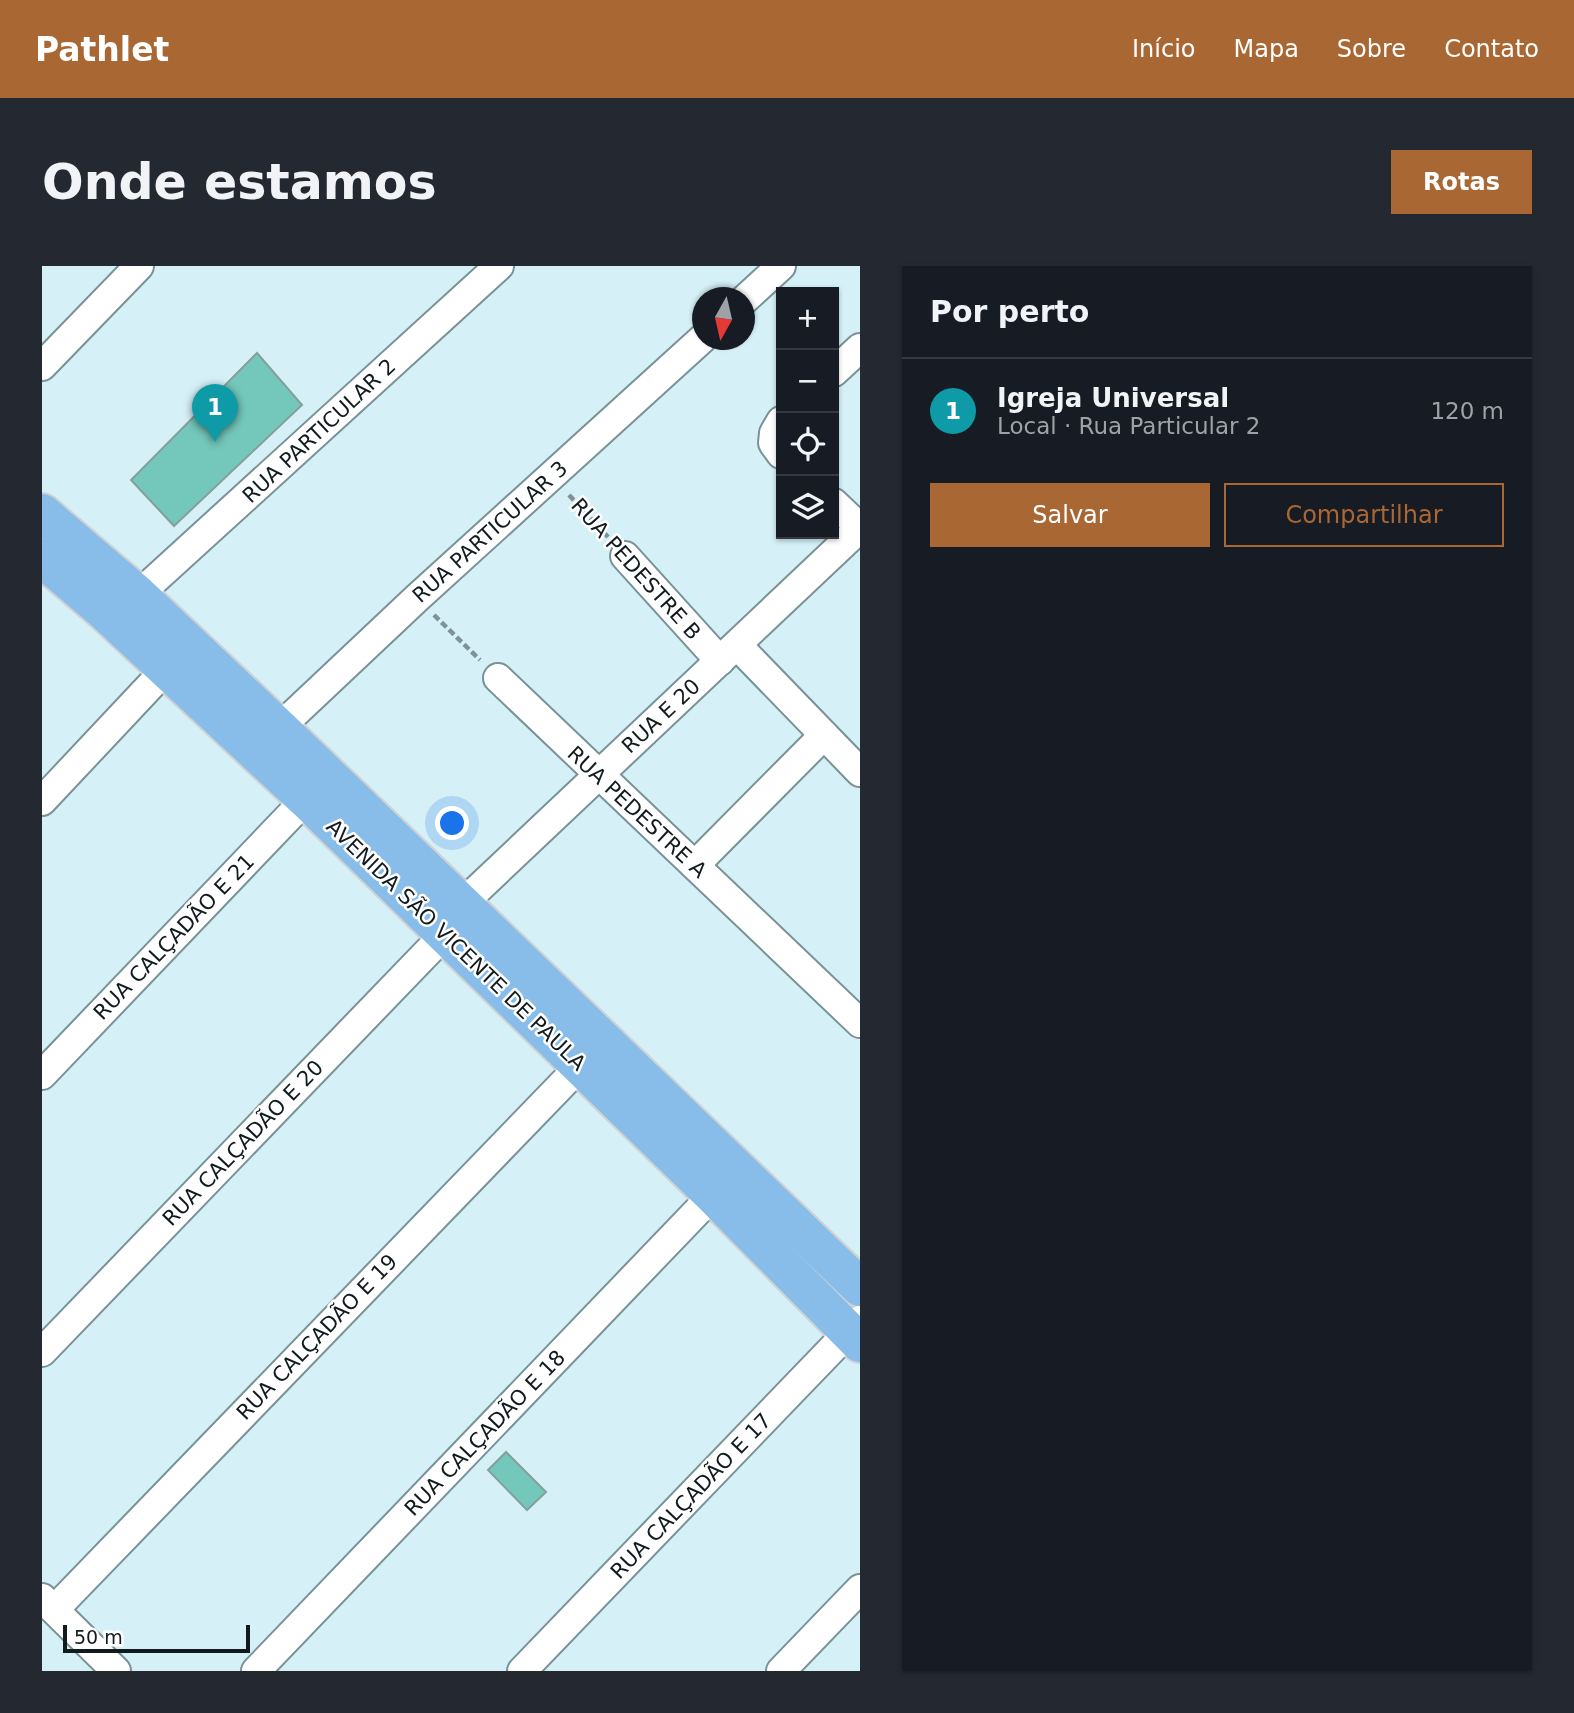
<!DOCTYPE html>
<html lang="pt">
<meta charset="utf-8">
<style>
:root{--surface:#171b24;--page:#242831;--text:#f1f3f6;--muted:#9ea1a6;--line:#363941;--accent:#a96733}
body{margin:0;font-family:"DejaVu Sans",sans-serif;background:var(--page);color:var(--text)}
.controls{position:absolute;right:21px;top:21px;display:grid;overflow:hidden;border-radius:0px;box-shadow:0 2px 5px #0004}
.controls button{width:63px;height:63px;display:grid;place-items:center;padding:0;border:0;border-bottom:2px solid var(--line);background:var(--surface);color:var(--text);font:35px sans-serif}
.compass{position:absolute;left:650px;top:21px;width:63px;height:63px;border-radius:50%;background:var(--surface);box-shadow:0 2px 5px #0004;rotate:188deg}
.scale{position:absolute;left:21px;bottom:18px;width:187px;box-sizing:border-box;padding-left:7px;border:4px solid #111a1d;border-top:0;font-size:19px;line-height:24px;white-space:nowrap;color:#111a1d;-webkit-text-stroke:5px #fff;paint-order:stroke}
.you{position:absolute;left:411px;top:558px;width:24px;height:24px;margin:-18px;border:5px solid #fff;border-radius:50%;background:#1a73e8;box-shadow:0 0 0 10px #1a73e833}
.badge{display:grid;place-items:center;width:46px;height:46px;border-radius:50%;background:var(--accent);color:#fff;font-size:23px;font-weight:700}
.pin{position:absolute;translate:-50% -58px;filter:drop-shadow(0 2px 4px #0008)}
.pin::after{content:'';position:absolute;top:37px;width:24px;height:21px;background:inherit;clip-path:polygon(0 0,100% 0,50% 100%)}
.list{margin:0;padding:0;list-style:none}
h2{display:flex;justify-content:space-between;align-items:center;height:91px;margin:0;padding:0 28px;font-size:30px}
h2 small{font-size:23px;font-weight:400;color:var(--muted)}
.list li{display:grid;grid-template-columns:46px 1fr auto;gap:21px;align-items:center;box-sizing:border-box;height:105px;padding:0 28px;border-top:2px solid var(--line)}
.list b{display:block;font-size:26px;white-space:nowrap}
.list p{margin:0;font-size:23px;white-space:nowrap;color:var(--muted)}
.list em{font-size:23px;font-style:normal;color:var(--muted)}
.actions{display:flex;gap:14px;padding:21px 28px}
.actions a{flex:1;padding:16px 0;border:2px solid var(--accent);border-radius:0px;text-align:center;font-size:24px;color:var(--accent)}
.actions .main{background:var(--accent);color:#fff}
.icon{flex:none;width:38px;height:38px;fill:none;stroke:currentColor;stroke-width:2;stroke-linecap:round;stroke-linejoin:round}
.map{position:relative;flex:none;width:818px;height:1405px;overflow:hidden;border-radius:0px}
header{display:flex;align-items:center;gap:42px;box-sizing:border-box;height:98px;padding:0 35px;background:var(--accent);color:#fff}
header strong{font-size:33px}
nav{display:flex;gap:38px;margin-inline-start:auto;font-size:24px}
.intro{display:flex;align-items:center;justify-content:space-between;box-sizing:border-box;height:168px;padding:0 42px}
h1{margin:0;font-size:49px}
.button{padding:18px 32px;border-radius:0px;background:var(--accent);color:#fff;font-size:24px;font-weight:700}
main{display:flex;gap:42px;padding:0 42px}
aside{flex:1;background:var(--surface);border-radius:0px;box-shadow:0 2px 5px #0004}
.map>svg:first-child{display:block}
.building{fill:#73c7bb;stroke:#85a09b;stroke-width:2}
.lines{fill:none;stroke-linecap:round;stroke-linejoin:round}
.minor-casing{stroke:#799298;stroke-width:32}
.primary-casing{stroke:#cfd1d2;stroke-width:42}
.path{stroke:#7f9297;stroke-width:4.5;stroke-dasharray:7 3.5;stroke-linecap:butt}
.minor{stroke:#fff;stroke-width:28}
.primary{stroke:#88bde9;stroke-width:38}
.labels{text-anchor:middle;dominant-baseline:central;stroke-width:5;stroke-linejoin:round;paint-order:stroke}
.street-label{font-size:21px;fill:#111a1d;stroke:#fff}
</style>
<header>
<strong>Pathlet</strong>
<nav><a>Início</a><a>Mapa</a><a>Sobre</a><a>Contato</a></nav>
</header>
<div class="intro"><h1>Onde estamos</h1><a class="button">Rotas</a></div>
<main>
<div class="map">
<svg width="818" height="1405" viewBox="0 0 818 1405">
<rect width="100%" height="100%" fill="#d5f0f7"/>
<g class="building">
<path d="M215 87 260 139 132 260 89 214Z"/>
<path d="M464 1186 504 1226 485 1244 446 1204Z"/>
</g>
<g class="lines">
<defs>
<g id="minor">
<path d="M702 34 739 0"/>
<path d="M0 100 97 0"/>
<path d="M792 106 818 82"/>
<path d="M739 155 732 167 731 177 739 188"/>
<path d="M583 290 678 395"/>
<path d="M96 329 457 0"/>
<path d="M695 379 818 506"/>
<path d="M456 412 818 757"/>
<path d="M237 462 375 332 660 73"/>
<path d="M0 535 125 402"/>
<path d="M653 599 782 469"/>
<path d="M420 638 818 262 792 237"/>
<path d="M0 809 264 533"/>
<path d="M0 1086 403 668"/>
<path d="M0 1332 74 1405"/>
<path d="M13 1343 538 800"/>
<path d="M214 1405 671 929"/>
<path d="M480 1405 818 1054"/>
<path d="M739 1405 818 1323"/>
</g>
<g id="primary">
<path d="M0 247 96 329 237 462 818 1021"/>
<path d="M0 292 62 345 264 533 671 929 818 1077"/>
</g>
</defs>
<use href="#minor" class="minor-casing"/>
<use href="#primary" class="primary-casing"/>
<g class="path">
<path d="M527 229 566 271"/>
<path d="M392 349 438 394"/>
</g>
<use href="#minor" class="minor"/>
<use href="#primary" class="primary"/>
</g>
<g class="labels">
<g class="street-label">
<text transform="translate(277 165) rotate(-43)">RUA PARTICULAR 2</text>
<text transform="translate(448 266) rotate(-42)">RUA PARTICULAR 3</text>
<text transform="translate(594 303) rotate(48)">RUA PEDESTRE B</text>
<text transform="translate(619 450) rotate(-43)">RUA E 20</text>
<text transform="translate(595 546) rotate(43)">RUA PEDESTRE A</text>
<text transform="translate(132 671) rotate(-46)">RUA CALÇADÃO E 21</text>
<text transform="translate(414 679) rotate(44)">AVENIDA SÃO VICENTE DE PAULA</text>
<text transform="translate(201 877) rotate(-46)">RUA CALÇADÃO E 20</text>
<text transform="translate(275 1071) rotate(-46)">RUA CALÇADÃO E 19</text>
<text transform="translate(443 1167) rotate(-46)">RUA CALÇADÃO E 18</text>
<text transform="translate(649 1230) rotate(-46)">RUA CALÇADÃO E 17</text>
</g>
</g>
</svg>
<div class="controls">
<button>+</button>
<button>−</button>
<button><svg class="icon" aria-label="locate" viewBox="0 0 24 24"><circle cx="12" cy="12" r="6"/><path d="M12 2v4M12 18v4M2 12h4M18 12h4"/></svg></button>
<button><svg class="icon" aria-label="layers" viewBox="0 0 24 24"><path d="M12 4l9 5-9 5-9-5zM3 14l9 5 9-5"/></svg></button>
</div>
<svg class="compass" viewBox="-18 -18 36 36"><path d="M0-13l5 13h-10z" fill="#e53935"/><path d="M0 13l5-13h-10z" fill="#9ea1a6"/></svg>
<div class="scale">50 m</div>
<div class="you"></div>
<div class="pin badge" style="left:173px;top:176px;background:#0f9aa8">1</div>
</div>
<aside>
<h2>Por perto<small></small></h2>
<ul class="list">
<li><span class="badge" style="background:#0f9aa8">1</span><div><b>Igreja Universal</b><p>Local · Rua Particular 2</p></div><em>120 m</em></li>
</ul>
<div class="actions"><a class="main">Salvar</a><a>Compartilhar</a></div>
</aside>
</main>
